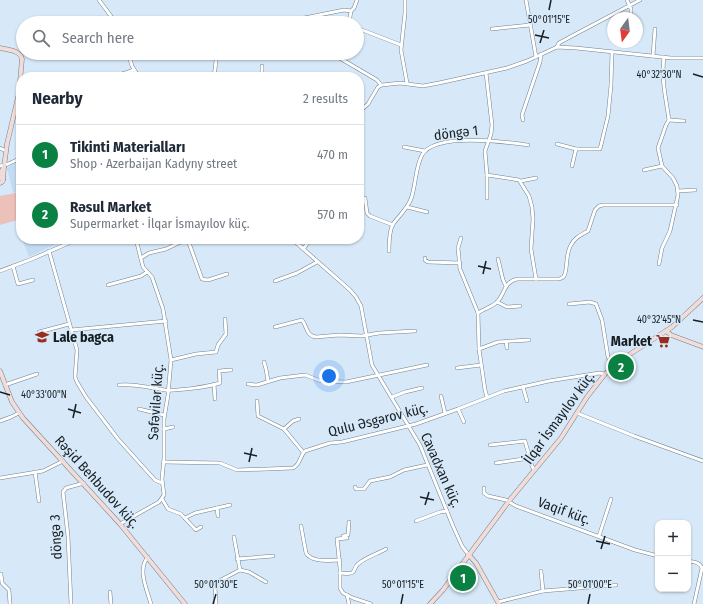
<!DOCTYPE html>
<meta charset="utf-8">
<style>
:root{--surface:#fff;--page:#f2f2f3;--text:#1f2937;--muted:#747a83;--line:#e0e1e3;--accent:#0b8043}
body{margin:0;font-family:"Fira Sans Condensed",sans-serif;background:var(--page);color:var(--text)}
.controls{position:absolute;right:12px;bottom:12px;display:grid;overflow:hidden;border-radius:8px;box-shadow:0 1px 3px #0004}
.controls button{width:36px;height:36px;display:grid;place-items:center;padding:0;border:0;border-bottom:1px solid var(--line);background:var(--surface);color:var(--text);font:20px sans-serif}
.compass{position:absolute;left:607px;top:12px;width:36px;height:36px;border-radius:50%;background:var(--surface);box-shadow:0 1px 3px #0004;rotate:194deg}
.you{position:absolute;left:329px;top:376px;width:14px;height:14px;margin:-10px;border:3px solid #fff;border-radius:50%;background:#1a73e8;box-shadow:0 0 0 6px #1a73e833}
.badge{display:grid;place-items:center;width:26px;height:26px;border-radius:50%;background:var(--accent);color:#fff;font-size:13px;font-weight:700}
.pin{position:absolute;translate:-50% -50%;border:2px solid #fff;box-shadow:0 1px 4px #0006}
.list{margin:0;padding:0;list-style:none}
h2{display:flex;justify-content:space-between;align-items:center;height:52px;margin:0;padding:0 16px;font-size:17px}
h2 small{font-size:13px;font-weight:400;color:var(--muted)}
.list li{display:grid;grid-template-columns:26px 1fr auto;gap:12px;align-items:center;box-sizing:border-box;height:60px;padding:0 16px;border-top:1px solid var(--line)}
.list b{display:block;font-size:15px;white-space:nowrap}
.list p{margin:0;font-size:13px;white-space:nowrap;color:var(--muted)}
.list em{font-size:13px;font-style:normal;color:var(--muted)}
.icon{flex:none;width:22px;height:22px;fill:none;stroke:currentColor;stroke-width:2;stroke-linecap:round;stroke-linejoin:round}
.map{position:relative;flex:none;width:703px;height:604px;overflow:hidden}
.search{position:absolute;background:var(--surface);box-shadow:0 1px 3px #0004;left:16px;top:16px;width:348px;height:44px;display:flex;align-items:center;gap:10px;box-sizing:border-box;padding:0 14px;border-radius:22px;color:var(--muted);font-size:15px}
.panel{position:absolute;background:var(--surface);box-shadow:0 1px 3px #0004;left:16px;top:72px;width:348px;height:172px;border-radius:16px}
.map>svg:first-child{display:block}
.built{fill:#c4dcf2}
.green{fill:#ecc1b9}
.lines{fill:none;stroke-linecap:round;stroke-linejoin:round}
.street-casing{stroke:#718190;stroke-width:4}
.secondary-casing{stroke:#718190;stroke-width:5}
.street{stroke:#fff;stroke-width:3}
.secondary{stroke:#f1dcd7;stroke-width:4}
.ticks{fill:none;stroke:#171e23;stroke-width:1.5}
.labels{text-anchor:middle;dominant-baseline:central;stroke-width:3;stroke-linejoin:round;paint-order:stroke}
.street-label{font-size:14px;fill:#171e23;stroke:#d7e9f9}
.poi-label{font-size:14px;font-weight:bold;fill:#171e23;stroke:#d7e9f9;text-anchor:start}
.ticks-label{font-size:10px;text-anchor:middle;fill:#171e23;stroke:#d7e9f9;stroke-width:3;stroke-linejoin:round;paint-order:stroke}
</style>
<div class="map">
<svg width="703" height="604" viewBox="0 0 703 604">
<rect width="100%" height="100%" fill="#d7e9f9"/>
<g class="built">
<path d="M21 160V191L13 193 7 168Z"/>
<path d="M22 239H61L62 241 29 257Z"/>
</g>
<path class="green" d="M21 192V219L0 225V196Z"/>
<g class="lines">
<defs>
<g id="street">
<path d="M99 0 116 23"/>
<path d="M405 0V13L401 50 407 83"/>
<path d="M526 0 536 57"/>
<path d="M627 0 631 9V18"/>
<path d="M351 11 354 8 357 0"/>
<path d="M221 23 222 21 226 20 237 23"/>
<path d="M279 23 344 10 351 11 349 23"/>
<path d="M357 28 401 45"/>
<path d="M492 29 530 25"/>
<path d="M557 47 559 43 570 37 640 0"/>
<path d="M128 53 132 66 139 77"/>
<path d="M331 53 377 80 381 85"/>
<path d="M653 56 655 29"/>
<path d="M486 73 492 125 491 134 485 151 487 175 519 180 529 196 532 207 533 219 531 249 536 279"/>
<path d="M113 77 134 70"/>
<path d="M214 77 217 53"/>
<path d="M262 77V66"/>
<path d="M359 112 368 104 378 87 382 85 400 83 423 86 439 83 507 68 527 61 557 47 576 48 671 58H703"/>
<path d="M523 120 522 115 540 62 541 54"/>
<path d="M669 120 684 121"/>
<path d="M557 144 576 149H600L608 116 611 85 612 52"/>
<path d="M404 147 425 151"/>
<path d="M0 148 6 151"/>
<path d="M0 166 8 164 21 158"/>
<path d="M572 166 576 149"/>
<path d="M644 170 662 166"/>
<path d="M487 175V198"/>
<path d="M521 181 536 178"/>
<path d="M678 191 695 190"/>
<path d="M365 198 367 213 370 216 393 225"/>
<path d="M407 207 427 212"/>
<path d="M461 238 458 248 460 269 478 313 479 349 485 390 487 397"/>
<path d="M292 239 350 290 356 297 361 306 372 365 420 445 453 526 462 546 468 554"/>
<path d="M303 249 311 239"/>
<path d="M49 251 77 350 75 377 77 382 86 397 118 439 155 480 162 483"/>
<path d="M389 251C389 243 389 231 393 224 399 216 407 209 411 199 416 185 415 168 422 155 435 132 506 142 528 145"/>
<path d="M141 258 149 253 166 249 185 240 189 243 202 279 208 280 227 274"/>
<path d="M425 258V260L428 262 460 263"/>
<path d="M498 259 503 280 506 286"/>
<path d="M659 264 662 248 670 231 678 195 677 186 673 178 662 166 658 148 666 125 669 120C666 99 661 79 664 57"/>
<path d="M13 266 18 284 33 280"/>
<path d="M0 271 32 259 71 242 89 240 118 239"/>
<path d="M275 281 297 273 317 262"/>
<path d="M108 285 141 276 147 272"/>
<path d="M497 302 507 307 520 306"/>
<path d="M569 304 590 302 596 304 602 320 608 357 613 366"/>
<path d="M478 313C484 309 494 306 498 301 505 293 504 282 517 279H559C561 278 563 278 564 276 568 270 565 254 571 245 575 237 581 235 588 231L595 210 599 206 603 205H677"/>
<path d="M275 327 302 320C307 326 306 336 316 337L339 335 362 336 379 333 415 331"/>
<path d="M71 330 166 321"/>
<path d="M39 332 69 324"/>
<path d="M506 341 507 348"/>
<path d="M479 349 498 342 529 340"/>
<path d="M171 360 196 354 216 352 218 345 226 334 225 319"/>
<path d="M264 362 266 369 268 381"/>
<path d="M457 368 481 365"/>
<path d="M214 384 215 399"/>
<path d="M248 384 257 385 280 378 305 375 321 381 346 382 427 365"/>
<path d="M5 385 37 374"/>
<path d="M119 385C135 383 149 388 165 390 178 391 207 387 220 383L219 371 231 370"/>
<path d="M523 387 527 401"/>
<path d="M441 396 445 413"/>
<path d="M392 397 405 392 422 388"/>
<path d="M257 401 258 416 284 429 303 452"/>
<path d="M139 409 164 415"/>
<path d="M458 409 464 422"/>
<path d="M577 413 634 436 703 461"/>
<path d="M0 421 11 417 19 413"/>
<path d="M164 429 173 427"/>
<path d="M284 429 293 421 299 419"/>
<path d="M490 445 525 441 532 466 534 470"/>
<path d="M164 462 220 463 237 470 293 468C301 464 299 457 305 451L330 443 342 442 416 424 458 409 504 391 549 381 599 373 605 374"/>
<path d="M496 463 530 458"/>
<path d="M35 472 39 501"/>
<path d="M0 478 43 471 63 461"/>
<path d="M355 487 356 489H364L370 481 390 477 404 470 427 465"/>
<path d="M484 488V493L488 496 506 500 516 506 635 550 658 556"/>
<path d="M162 499 168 509 181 514 195 529 196 530 201 527"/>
<path d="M217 508 218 516"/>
<path d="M185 518 195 513 230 505"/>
<path d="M416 521 440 512 447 511"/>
<path d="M120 524 159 502 164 495 162 479 164 458V419L168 395 171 360 163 309 152 277 143 267 136 239"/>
<path d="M301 526 306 553C312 563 330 560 340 560"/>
<path d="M343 536 348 535 349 522"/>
<path d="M599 536 611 499"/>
<path d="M234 537 240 570"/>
<path d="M347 538 337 539 340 568V588L343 593 353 598 371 604"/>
<path d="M148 557C137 569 147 590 151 604"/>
<path d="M237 559 273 556"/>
<path d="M688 561C694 562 700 562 702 568L694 604"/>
<path d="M541 571 543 591"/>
<path d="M340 573C344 573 351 575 353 572 355 570 355 566 358 564 366 557 377 554 386 549"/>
<path d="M1 574 2 583 9 590 10 604"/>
<path d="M110 592 111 604"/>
<path d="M347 595 349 604"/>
<path d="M498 602 543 591 616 585"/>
<path d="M71 604 68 536 63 492 66 488 84 483"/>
<path d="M216 604 215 587 217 582 240 570 249 572 266 582"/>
</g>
<g id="secondary">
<path d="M0 48C8 50 20 50 22 59L19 93 7 144 4 167"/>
<path d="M0 174 4 167 3 180"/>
<path d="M0 177 3 180 2 182 0 183"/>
<path d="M666 331 671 335 703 347"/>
<path d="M0 371 12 402 23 418 120 524 185 604"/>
<path d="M468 554 476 563 499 604"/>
<path d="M430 604 443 590 509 501 561 438 587 397 605 374 624 358 672 327 703 298"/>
</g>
</defs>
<use href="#street" class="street-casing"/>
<use href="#secondary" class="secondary-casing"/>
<use href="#street" class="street"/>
<use href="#secondary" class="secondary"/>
</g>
<path class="ticks" d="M549 10 551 0M535 35 549 38M540 43 544 30M693 74 703 77M478 266 491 269M483 274 486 261M693 320 703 322M0 392 10 395M68 409 81 413M73 418 76 404M244 453 257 456M249 462 252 448M420 497 434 500M425 505 429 492M596 541 610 544M601 549 605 536M213 604 216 594M401 604 403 594M588 604 590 594"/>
<defs>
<symbol id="school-bare" viewBox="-9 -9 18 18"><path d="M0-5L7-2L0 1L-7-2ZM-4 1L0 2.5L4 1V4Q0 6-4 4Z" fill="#972d1e" stroke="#d7e9f9" stroke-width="2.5" paint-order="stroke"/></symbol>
<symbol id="supermarket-bare" viewBox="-9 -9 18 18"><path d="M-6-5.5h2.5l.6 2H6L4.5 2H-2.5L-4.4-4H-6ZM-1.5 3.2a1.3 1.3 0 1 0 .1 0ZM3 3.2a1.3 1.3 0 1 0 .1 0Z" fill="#972d1e" stroke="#d7e9f9" stroke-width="2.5" paint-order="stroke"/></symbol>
</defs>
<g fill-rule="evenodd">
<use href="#school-bare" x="32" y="327" width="20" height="20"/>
<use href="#supermarket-bare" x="653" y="331" width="20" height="20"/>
</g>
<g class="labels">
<g class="street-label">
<text transform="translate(456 133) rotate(-7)">döngə 1</text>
<text transform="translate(156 402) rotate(-86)">Səfəvilər küç.</text>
<text transform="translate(559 418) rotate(-54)">İlqar İsmayılov küç.</text>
<text transform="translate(378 420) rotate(-14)">Qulu Əsgərov küç.</text>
<text transform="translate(441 470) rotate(66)">Cavadxan küç.</text>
<text transform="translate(97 482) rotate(48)">Rəşid Behbudov küç.</text>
<text transform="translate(564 511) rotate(20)">Vaqif küç.</text>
<text transform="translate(56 537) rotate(-93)">döngə 3</text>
</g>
<g class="poi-label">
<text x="53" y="337">Lale bagca</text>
<text x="652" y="341" text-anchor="end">Market</text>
</g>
</g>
<g class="ticks-label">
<text x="549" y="23">50°01'15"E</text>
<text x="659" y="78">40°32'30"N</text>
<text x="659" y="323">40°32'45"N</text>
<text x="44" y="398">40°33'00"N</text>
<text x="216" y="588">50°01'30"E</text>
<text x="403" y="588">50°01'15"E</text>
<text x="590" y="588">50°01'00"E</text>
</g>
</svg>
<div class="controls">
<button>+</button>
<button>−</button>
</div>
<svg class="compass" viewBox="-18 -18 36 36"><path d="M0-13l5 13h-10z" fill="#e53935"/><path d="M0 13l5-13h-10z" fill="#747a83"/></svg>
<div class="you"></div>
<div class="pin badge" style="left:463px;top:578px">1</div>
<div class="pin badge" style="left:621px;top:367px">2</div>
<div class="search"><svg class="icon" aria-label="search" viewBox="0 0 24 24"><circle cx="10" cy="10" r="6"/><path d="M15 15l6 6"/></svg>Search here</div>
<section class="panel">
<h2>Nearby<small>2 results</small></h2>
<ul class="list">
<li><span class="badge">1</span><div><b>Tikinti Materialları</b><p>Shop · Azerbaijan Kadyny street</p></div><em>470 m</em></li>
<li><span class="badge">2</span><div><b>Rəsul Market</b><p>Supermarket · İlqar İsmayılov küç.</p></div><em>570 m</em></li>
</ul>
</section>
</div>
